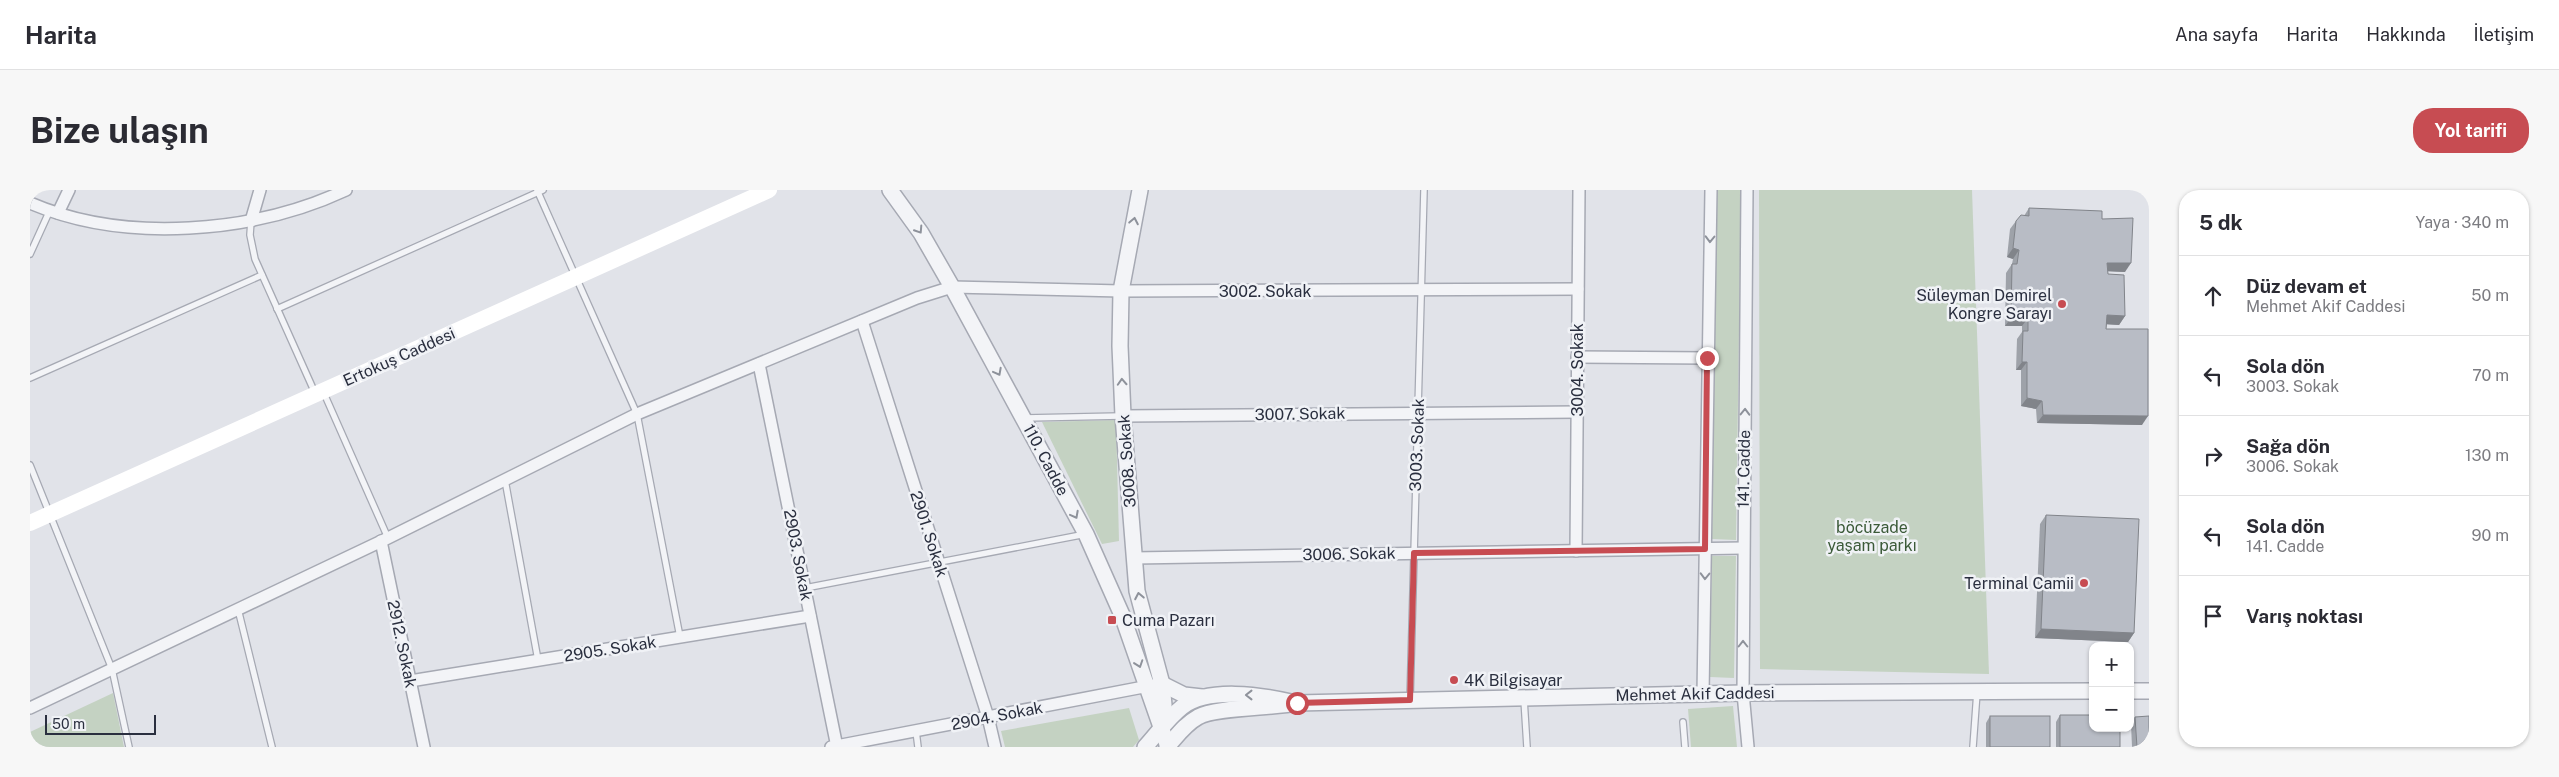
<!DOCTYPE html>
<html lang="tr">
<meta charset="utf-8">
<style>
:root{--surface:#fff;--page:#f7f7f7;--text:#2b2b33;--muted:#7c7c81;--line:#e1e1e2;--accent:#c74c52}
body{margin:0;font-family:"Public Sans",sans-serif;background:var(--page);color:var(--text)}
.controls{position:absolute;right:15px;bottom:15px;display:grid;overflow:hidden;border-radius:10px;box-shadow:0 1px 4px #0004}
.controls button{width:45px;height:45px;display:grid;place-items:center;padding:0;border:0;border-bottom:1px solid var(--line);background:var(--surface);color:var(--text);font:25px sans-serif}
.scale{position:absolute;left:15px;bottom:12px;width:111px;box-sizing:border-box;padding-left:5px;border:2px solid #2a2f3f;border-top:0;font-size:14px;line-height:18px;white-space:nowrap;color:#2a2f3f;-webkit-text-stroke:4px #f0f2f6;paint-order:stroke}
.stop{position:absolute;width:15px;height:15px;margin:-11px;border:4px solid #c74c52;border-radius:50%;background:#fff}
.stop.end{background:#c74c52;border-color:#fff;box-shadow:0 1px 5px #0008}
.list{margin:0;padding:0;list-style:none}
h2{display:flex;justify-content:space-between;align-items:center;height:65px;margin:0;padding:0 20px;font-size:21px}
h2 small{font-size:16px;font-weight:400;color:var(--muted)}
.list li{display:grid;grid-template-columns:32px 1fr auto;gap:15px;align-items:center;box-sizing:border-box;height:80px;padding:0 20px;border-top:1px solid var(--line)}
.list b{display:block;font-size:19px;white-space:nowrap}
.list p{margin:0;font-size:16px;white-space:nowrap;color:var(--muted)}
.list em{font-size:16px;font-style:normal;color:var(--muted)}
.icon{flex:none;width:28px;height:28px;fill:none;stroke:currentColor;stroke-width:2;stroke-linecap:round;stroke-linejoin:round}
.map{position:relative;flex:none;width:2119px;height:557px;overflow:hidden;border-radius:20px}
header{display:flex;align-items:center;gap:30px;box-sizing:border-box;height:70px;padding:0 25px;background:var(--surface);border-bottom:1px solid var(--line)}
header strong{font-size:24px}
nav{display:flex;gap:28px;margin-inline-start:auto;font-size:18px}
.intro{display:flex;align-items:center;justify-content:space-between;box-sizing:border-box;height:120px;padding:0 30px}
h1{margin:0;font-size:35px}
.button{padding:12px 22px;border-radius:20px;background:var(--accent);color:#fff;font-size:18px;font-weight:700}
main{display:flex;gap:30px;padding:0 30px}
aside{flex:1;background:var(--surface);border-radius:20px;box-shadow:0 1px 4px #0004}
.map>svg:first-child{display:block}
.green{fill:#c4d2c2}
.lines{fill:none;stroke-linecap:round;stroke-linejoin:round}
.service-casing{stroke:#a6a9b3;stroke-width:8}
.minor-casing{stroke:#a6a9b3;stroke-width:14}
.tertiary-casing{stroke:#a6a9b3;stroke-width:18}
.service{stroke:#f3f4f7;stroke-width:5.5}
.minor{stroke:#f3f4f7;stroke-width:11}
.tertiary{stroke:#f3f4f7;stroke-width:15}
.secondary{stroke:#fff;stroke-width:16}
.wall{fill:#9ea2a9}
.shaded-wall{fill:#81848a}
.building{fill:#b8bcc5;stroke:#81848a}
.oneway{stroke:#8e929b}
.route{stroke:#c74c52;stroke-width:6}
.poi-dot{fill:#c74c52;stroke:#f0f2f6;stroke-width:2}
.labels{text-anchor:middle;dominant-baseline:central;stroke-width:5;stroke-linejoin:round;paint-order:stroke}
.street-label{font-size:16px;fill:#2a2f3f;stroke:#f0f2f6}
.poi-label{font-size:16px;fill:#2a2f3f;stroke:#f0f2f6;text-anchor:end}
.park-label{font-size:16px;fill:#3b5a38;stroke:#f0f2f6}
</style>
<header>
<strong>Harita</strong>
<nav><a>Ana sayfa</a><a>Harita</a><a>Hakkında</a><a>İletişim</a></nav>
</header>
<div class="intro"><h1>Bize ulaşın</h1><a class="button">Yol tarifi</a></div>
<main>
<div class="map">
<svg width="2119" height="557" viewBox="0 0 2119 557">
<rect width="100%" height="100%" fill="#e1e3e9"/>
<g class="green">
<path d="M1687 0H1711L1706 350 1682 349Z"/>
<path d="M1729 0H1942L1959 484 1730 479Z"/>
<path d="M1086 230 1089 351 1072 354 1012 232Z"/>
<path d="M1682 366H1706L1704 488 1680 487Z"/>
<path d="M83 503 94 557H0V542Z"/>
<path d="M1703 516 1707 557H1661L1658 519Z"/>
<path d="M1099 518 1109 550 1103 557H975L971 541Z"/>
</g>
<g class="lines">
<defs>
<g id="service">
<path d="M507 0 607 224 650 447"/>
<path d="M221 31 220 45 225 69 285 203"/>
<path d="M0 64 20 20"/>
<path d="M247 119 513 0"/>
<path d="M0 188 232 85"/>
<path d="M293 201 358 348"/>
<path d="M995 228 1091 226"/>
<path d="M0 275 82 479 99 557"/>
<path d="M475 290 508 470"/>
<path d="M775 398 1056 344"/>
<path d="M208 419 242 557"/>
<path d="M1494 509 1497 557"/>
<path d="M1380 510 1394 0"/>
<path d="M1653 532 1655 557"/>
<path d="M886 541 888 557"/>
<path d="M1943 557 1947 502"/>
</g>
<g id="minor">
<path d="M1717 0 1713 503 1718 557"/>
<path d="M0 13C95 54 224 43 316 0"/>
<path d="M28 23 39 0"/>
<path d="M221 31 230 0"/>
<path d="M832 131 958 527 965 557"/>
<path d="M1547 167 1677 168"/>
<path d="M729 174 807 557"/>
<path d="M1093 226 1547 222"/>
<path d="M351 351 394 557"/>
<path d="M1546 361 1549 0"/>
<path d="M1104 368 1713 358"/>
<path d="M380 491 780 426"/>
<path d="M1673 504 1681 0"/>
<path d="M0 518 358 348 607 224 887 108 922 97 1091 101 1548 99"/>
<path d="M801 557 1124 495"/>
</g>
<g id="tertiary">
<path d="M860 0 891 43 922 97 1056 344 1092 425 1138 557"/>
<path d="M1110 0 1091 101 1090 156 1093 226 1107 401 1132 494 1134 515 1132 535"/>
<path d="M1132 494 1154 505 1172 507"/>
<path d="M2100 501H2119"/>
<path d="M1115 557C1127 544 1138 528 1152 517 1178 497 1231 505 1261 512"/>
<path d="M1137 557C1146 547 1155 534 1168 527 1185 517 1243 518 1267 513L1713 503 2063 501"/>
</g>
</defs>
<use href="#service" class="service-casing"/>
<use href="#minor" class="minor-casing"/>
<use href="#tertiary" class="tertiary-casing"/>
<use href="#service" class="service"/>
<use href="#minor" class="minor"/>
<use href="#tertiary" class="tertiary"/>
<path class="secondary" d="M0 333 739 0"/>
</g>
<g class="wall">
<path d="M1999 18 2072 29 2095 82 2078 81V84L2095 126 2089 135 2077 134 2076 139 2112 235 2007 233 2006 219 1991 216V180H1986L1987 149 1992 142V136H1975L1976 83 1982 74 1983 69 1977 67 1980 39 1986 31 1994 26Z"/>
<path d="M2016 325 2104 443 2098 452 2005 448 2010 334Z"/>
<path d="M2030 525 2090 557H2026V532Z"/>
<path d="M1960 526 2020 557H1956V533Z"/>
<path d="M2105 527 2119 557H2102L2101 534Z"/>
</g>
<g class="shaded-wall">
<path d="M1983 58 1989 60 1983 69 1977 67Z"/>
<path d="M2077 73H2101L2095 82 2071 81Z"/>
<path d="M2077 125 2095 126 2089 135 2071 134Z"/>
<path d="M1981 128H1998L1992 136H1975Z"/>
<path d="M1992 172H1997L1991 180H1986Z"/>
<path d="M1997 208 2012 211 2006 219 1991 216Z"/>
<path d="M2013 225 2118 226 2112 235 2007 233Z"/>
<path d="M2011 439 2104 443 2098 452 2005 448Z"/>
</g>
<g class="building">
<path d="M1999 18 2072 21V29L2103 28 2101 73H2077L2078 84 2094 85 2095 126 2077 125 2076 139H2118V226L2013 225 2012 211 1997 208V172H1992L1993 141H1998V128H1981L1982 74H1987L1989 60 1983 58 1986 31 1991 25 1999 26Z"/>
<path d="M2016 325 2109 329 2104 443 2011 439Z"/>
<path d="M2030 525H2063V538H2090V557H2030Z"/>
<rect x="1960" y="526" width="60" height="31"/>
<path d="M2119 526V557H2107L2105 527Z"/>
</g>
<defs><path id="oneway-chevron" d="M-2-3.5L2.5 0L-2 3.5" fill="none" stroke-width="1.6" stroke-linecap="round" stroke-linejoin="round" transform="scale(1.25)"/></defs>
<g class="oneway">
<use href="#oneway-chevron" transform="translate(1104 31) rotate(-79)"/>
<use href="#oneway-chevron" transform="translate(889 40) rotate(57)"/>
<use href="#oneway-chevron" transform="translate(1680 49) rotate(91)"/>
<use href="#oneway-chevron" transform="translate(968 182) rotate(62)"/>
<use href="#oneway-chevron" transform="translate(1092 192) rotate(-93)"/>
<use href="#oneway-chevron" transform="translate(1715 222) rotate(-89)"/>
<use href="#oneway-chevron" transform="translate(1045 325) rotate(62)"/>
<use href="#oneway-chevron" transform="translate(1675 386) rotate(91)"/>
<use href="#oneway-chevron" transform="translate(1109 406) rotate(-101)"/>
<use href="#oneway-chevron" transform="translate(1713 454) rotate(-90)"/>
<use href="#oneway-chevron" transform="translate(1109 474) rotate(71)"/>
<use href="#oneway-chevron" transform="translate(1219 505) rotate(-180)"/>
</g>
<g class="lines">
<path class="route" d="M1267 513 1380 510 1384 363 1675 359 1677 168"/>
</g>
<g class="poi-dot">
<circle cx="2032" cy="114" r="5"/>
<circle cx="2054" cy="393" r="5"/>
<rect x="1077" y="425" width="10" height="10" rx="2.5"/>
<circle cx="1424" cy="490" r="5"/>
</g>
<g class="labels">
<g class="street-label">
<text x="1235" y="101">3002. Sokak</text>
<text transform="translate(369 167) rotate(-24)">Ertokuş Caddesi</text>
<text transform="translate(1547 180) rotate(-90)">3004. Sokak</text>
<text transform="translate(1270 224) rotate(-1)">3007. Sokak</text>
<text transform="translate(1387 255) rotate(-88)">3003. Sokak</text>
<text transform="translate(1016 270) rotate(62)">110. Cadde</text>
<text transform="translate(1097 271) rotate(-94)">3008. Sokak</text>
<text transform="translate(1714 279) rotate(-89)">141. Cadde</text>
<text transform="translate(899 344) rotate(72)">2901. Sokak</text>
<text transform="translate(1319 364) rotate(-1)">3006. Sokak</text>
<text transform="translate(768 365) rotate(79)">2903. Sokak</text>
<text transform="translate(372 454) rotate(78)">2912. Sokak</text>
<text transform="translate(580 459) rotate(-9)">2905. Sokak</text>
<text transform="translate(1665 504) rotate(-1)">Mehmet Akif Caddesi</text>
<text transform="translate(967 526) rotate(-11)">2904. Sokak</text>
</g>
<g class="poi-label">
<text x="2022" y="105">Süleyman Demirel<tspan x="2022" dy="18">Kongre Sarayı</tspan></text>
<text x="2044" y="393">Terminal Camii</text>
<text x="1092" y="430" text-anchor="start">Cuma Pazarı</text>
<text x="1434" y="490" text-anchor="start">4K Bilgisayar</text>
</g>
<g class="park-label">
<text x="1842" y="337">böcüzade<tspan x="1842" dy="18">yaşam parkı</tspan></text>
</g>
</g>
</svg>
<div class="controls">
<button>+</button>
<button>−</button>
</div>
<div class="scale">50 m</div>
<div class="stop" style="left:1267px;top:513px"></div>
<div class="stop end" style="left:1677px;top:168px"></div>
</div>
<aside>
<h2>5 dk<small>Yaya · 340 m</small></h2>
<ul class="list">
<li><svg class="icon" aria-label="ahead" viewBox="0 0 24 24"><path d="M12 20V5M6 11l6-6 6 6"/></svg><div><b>Düz devam et</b><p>Mehmet Akif Caddesi</p></div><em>50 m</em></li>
<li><svg class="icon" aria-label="left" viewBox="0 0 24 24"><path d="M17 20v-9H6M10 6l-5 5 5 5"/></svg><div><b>Sola dön</b><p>3003. Sokak</p></div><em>70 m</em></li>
<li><svg class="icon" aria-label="right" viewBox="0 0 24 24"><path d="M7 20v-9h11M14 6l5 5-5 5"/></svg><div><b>Sağa dön</b><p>3006. Sokak</p></div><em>130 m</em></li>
<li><svg class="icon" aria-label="left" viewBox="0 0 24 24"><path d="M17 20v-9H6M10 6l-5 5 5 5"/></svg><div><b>Sola dön</b><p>141. Cadde</p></div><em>90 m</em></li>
<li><svg class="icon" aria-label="arrive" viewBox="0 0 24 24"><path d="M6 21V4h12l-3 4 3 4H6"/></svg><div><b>Varış noktası</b></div></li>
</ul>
</aside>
</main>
